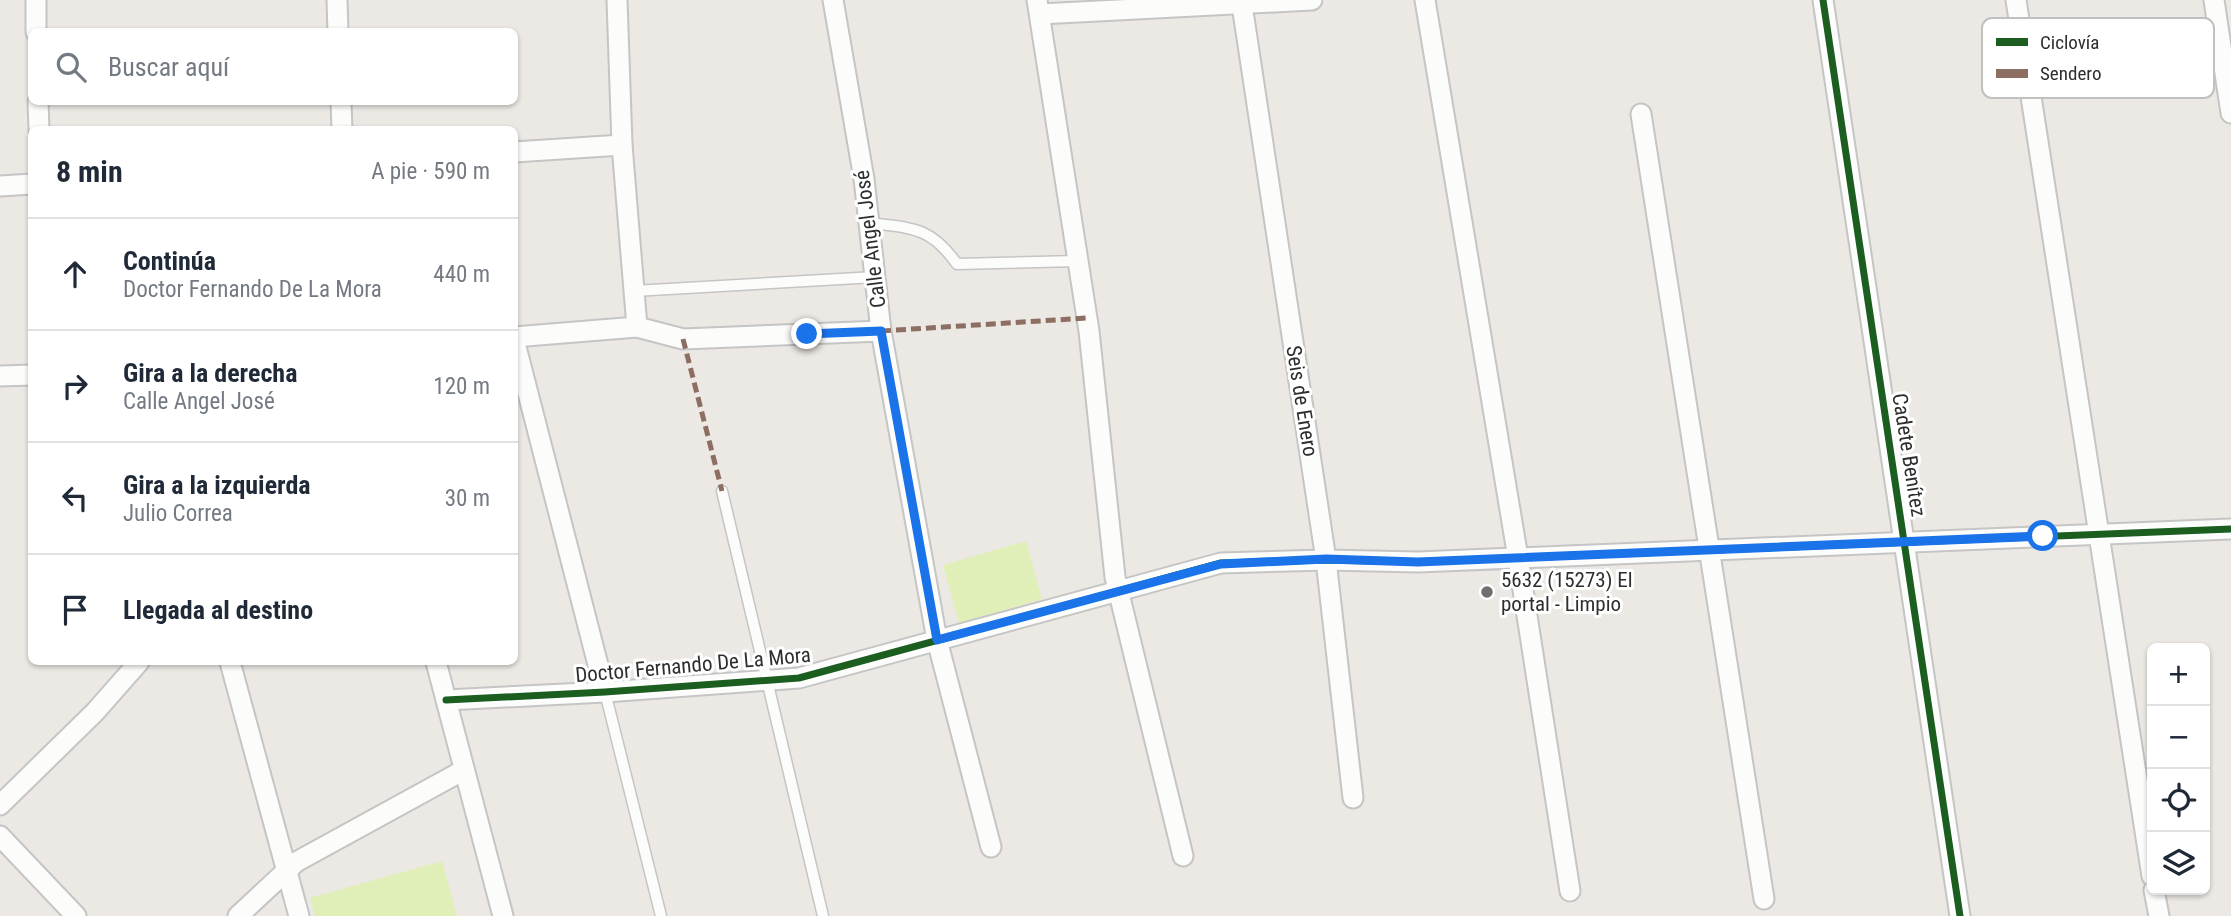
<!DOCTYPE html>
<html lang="es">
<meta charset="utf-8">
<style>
:root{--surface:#fff;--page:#f2f2f3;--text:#1f2937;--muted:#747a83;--line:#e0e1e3}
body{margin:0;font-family:"Roboto Condensed",sans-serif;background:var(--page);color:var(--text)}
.controls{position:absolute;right:21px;bottom:21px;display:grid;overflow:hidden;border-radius:10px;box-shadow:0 2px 5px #0004}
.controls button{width:63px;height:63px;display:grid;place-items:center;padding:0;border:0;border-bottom:2px solid var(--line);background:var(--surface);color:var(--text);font:35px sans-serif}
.stop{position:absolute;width:21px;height:21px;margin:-16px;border:5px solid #1a73e8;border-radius:50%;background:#fff}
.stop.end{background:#1a73e8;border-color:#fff;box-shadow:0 2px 7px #0008}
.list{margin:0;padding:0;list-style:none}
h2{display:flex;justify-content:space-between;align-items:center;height:91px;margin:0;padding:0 28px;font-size:30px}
h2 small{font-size:23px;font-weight:400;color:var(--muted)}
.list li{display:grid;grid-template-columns:46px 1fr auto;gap:21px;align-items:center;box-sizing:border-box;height:112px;padding:0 28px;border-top:2px solid var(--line)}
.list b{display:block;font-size:26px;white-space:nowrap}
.list p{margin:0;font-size:23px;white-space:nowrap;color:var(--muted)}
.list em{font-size:23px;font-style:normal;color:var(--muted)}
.icon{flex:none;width:38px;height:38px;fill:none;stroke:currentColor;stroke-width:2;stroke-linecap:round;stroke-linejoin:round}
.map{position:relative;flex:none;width:2231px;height:916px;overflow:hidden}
.search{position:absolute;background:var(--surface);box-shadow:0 2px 5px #0004;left:28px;top:28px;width:490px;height:77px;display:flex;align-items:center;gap:18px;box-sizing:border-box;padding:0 24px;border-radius:10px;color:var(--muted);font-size:26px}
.panel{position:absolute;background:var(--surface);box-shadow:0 2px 5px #0004;left:28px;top:126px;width:490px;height:539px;border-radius:10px}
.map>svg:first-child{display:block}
.pitch{fill:#e0eeb7}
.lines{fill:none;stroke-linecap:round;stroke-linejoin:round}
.lane-casing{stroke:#c5c5c5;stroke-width:13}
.street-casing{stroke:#c5c5c5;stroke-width:23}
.lane{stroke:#fcfcfb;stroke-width:10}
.street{stroke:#fcfcfb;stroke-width:19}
.quiet{stroke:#8d6e63;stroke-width:5;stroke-dasharray:10 5;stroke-linecap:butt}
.cycleway-casing{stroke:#fff;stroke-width:11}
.cycleway{stroke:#1b5e20;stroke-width:7}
.route{stroke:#1a73e8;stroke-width:9}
.poi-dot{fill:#706f6e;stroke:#fff;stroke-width:2.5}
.labels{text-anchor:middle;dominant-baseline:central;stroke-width:6;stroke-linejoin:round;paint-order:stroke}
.street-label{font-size:21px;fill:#2e2e2e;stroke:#fff}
.poi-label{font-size:21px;fill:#2e2e2e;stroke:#fff;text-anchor:start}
.key{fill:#fff;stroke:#c0c0c0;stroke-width:2}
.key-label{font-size:19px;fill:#2e2e2e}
</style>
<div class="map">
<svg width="2231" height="916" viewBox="0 0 2231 916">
<rect width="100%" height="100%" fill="#ece8e4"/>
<g class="pitch">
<path d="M1026 541 1042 599 959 623 943 565Z"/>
<path d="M442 861 457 916H315L310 898Z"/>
</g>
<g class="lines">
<defs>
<g id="lane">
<path d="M869 223C911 228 930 226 957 264L1078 261"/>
<path d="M634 291 875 277"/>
<path d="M722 491 823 916"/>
<path d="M605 692 661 916"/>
</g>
<g id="street">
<path d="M36 0V32"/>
<path d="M337 0 338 32"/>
<path d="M617 0 622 145 637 327"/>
<path d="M833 0 864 179 881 331 937 640 991 847"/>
<path d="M1037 0 1089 331 1115 577 1183 856"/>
<path d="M1425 0 1518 558 1570 891"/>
<path d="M1823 0 1960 916"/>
<path d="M2016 0 2152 876"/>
<path d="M2214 0 2231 113"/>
<path d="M1242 5 1326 560 1353 798"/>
<path d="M1040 14 1312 0"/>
<path d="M38 102 39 130"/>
<path d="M341 102 342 130"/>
<path d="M1641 114 1764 899"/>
<path d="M514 152 622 145"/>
<path d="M0 186 32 184"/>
<path d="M514 337 637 327 683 339 881 331"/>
<path d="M514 339 605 692"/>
<path d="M0 376 32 375"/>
<path d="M230 662 299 916"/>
<path d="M436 662 503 916"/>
<path d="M446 700 605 692 799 678 1221 563 1326 560 1418 562 2231 529"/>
<path d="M0 805 95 712 139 662"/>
<path d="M0 836 76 916"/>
<path d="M2154 890 2159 916"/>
<path d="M238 916 296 862 464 770"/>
</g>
</defs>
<use href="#lane" class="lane-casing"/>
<use href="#street" class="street-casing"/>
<use href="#lane" class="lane"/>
<use href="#street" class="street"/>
<g class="quiet">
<path d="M881 331 1087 318"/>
<path d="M683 339 722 491"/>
</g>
<defs>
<g id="cycleway">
<path d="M1823 0 1960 916"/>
<path d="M446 700 605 692 799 678 1221 563 1326 560 1418 562 2231 529"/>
</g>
</defs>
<use href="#cycleway" class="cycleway-casing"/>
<use href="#cycleway" class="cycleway"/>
</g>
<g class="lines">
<path class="route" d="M807 334 881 331 937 640 1221 564 1326 559 1418 562 2043 536"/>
</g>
<circle class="poi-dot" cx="1487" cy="592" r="7"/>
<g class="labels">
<g class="street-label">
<text transform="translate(870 239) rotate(-97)">Calle Angel José</text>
<text transform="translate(1302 401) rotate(81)">Seis de Enero</text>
<text transform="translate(1909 455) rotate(81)">Cadete Benítez</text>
<text transform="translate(693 665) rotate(-5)">Doctor Fernando De La Mora</text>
</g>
<g class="poi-label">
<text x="1501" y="580">5632 (15273) El<tspan x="1501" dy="24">portal - Limpio</tspan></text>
</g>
</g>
<rect x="1982" y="18" width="232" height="80" rx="10" class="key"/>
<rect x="1996" y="38" width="32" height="8" fill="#1b5e20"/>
<rect x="1996" y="69" width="32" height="9" fill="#8d6e63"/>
<g class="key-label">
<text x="2040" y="49">Ciclovía</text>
<text x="2040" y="80">Sendero</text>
</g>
</svg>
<div class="controls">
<button>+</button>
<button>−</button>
<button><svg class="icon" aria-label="locate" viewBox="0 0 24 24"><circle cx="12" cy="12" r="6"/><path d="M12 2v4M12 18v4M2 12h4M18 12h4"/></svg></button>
<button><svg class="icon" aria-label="layers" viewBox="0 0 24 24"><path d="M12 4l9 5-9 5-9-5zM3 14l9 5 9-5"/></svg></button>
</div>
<div class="stop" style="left:2043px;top:536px"></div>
<div class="stop end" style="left:807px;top:334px"></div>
<div class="search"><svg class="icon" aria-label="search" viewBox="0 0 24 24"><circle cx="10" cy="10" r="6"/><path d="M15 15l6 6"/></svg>Buscar aquí</div>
<section class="panel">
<h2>8 min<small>A pie · 590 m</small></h2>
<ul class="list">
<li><svg class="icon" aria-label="ahead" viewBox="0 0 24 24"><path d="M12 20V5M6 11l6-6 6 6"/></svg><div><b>Continúa</b><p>Doctor Fernando De La Mora</p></div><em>440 m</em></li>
<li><svg class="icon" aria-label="right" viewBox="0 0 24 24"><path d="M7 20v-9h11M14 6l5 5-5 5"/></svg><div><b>Gira a la derecha</b><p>Calle Angel José</p></div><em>120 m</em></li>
<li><svg class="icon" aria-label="left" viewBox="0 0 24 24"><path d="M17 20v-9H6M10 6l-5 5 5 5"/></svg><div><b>Gira a la izquierda</b><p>Julio Correa</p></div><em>30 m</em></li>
<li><svg class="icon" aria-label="arrive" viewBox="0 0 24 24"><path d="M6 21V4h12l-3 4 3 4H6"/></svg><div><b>Llegada al destino</b></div></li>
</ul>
</section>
</div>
